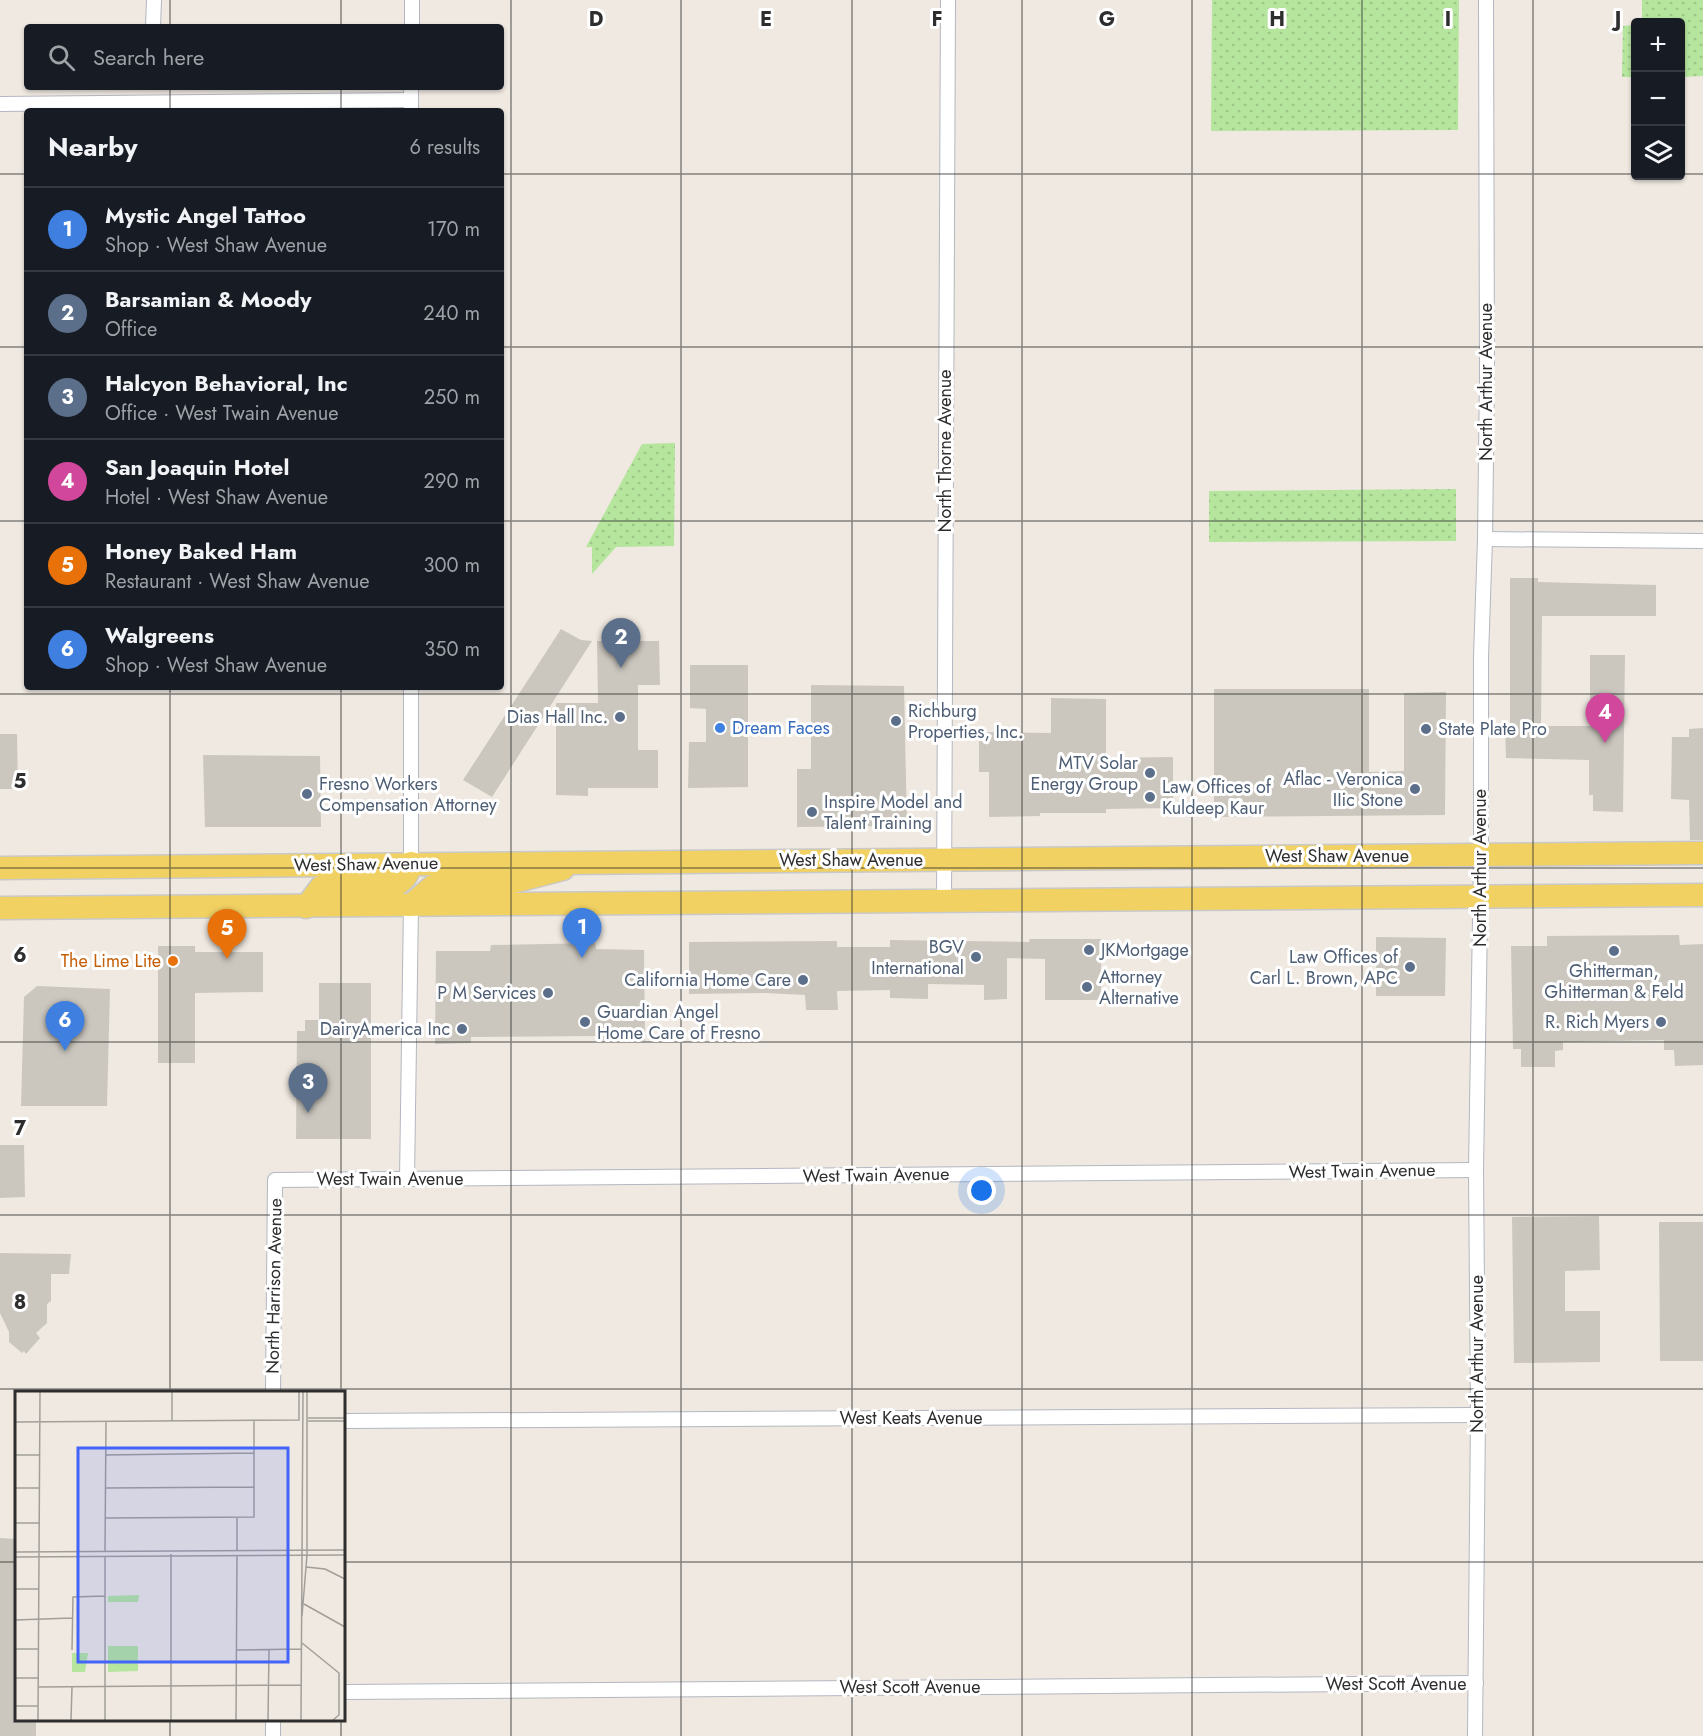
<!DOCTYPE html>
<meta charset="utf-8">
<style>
:root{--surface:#171b24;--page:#20242c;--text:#f1f3f6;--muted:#9ea1a6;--line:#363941;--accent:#4264fb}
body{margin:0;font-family:Jost,sans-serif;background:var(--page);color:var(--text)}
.controls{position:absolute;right:18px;top:18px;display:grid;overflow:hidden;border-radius:6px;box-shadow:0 2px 4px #0004}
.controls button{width:54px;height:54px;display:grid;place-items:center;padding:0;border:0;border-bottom:2px solid var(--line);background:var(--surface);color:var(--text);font:30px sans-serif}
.you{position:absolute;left:982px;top:1191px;width:21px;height:21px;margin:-15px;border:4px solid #fff;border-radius:50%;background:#1a73e8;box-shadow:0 0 0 9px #1a73e833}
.badge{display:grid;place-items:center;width:39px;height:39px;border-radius:50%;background:var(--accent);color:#fff;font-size:20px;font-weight:700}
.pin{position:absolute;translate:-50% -50px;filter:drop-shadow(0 2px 3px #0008)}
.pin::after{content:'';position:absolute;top:32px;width:21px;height:18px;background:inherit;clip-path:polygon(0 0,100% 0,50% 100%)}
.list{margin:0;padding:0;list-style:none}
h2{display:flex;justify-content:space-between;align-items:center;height:78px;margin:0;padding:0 24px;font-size:26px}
h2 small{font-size:20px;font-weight:400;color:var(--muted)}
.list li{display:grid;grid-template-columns:39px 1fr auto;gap:18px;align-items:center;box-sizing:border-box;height:84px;padding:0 24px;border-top:2px solid var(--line)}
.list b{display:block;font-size:22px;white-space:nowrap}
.list p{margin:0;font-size:20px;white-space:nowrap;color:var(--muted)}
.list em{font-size:20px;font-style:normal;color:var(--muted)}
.icon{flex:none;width:33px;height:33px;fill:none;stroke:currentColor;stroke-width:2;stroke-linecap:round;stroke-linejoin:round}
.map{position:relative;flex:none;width:1703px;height:1736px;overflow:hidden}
.search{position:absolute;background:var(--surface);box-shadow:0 2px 4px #0004;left:24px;top:24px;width:480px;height:66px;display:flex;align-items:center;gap:15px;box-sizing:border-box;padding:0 21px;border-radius:6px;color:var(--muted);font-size:22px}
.panel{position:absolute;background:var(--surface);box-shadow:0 2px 4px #0004;left:24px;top:108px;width:480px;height:582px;border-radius:6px}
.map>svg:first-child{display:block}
.grass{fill:url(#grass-dots)}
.building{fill:#cbc7bf}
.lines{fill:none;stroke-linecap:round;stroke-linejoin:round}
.street-casing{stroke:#b4b7c1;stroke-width:16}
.primary-casing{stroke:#c9c9c9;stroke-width:25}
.street{stroke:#fff;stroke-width:14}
.primary{stroke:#f2d163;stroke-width:22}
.grid{fill:none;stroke:#2e2e2e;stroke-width:1.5;stroke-opacity:0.55}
.service-dot{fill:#5c6f8a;stroke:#fff;stroke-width:2}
.shop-dot{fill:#3f7fe0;stroke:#fff;stroke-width:2}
.food-dot{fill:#e8710a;stroke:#fff;stroke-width:2}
.labels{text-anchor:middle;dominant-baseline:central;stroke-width:6;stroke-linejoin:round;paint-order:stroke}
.street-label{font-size:18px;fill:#2e2e2e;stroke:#fff}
.service-label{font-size:18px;fill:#4e5e75;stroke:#fff;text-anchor:end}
.shop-label{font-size:18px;fill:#366cbe;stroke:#fff;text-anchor:start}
.food-label{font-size:18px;fill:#c56008;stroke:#fff;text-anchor:end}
.inset-road{fill:none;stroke:#a29e99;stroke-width:1.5}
.view{fill:#4264fb;fill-opacity:0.15;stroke:#4264fb;stroke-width:3}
.inset-edge{fill:none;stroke:#2e2e2e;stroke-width:3}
.grid-label{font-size:20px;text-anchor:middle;font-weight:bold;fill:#2e2e2e;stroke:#fff;stroke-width:6;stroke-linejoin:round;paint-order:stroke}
</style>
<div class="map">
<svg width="1703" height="1736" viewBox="0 0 1703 1736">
<defs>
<pattern id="grass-dots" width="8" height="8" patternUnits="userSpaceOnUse" patternTransform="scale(1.5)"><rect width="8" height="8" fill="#b6e59e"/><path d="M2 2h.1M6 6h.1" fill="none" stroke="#9dc588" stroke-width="1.8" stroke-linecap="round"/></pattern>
</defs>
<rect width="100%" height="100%" fill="#efe9e1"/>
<g class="grass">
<path d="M1212 0H1459L1458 130 1211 131Z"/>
<path d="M1642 0H1703V76L1681 77 1680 22H1642Z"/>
<path d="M1635 25V77H1622L1623 26Z"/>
<path d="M675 443 674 546 616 547 592 574V547H586L642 444Z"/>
<path d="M1456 489V541L1209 542V491Z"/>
</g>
<g class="building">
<path d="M1510 578H1538V582L1656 585V616H1542L1541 726H1590V655H1625L1623 812 1593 811V795H1589V760L1506 758 1505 726H1510Z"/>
<path d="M561 629 581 640 592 641 492 797 463 780Z"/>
<path d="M597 641H659L660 685H638V750H658V788H588V796L556 795V703H598Z"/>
<path d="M690 665H748V787L688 788 689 742H706V709L690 708Z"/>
<path d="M811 685 904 686 907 826 797 827V769H811Z"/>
<path d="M1214 689H1369V772L1404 771V693L1446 692 1445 815 1214 817Z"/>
<path d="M1051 698 1106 699V758L1173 757V808L1106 809V813H1040V816L989 817V772H979V732L1051 733Z"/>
<path d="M1703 728V840H1690L1689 800 1671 799 1672 737H1689V729Z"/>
<path d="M0 734H17L18 789H0Z"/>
<path d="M203 755 320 756 321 827H205Z"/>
<path d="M1679 935 1680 945 1703 944V1065L1675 1066 1674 1050H1664V1040L1563 1042V1050L1555 1051V1067H1521V1049H1513L1511 946H1547V936Z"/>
<path d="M1376 937 1446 938 1445 996H1376Z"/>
<path d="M1030 939H1101V1000H1045V959L1007 958V999L984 1000V985L928 984V999L890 998V990L837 991 838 1010H806L805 995 765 993 689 994V942L837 941V947H890V940L1029 942Z"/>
<path d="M595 943 596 949 644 950 645 1041 597 1042V1036L471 1037V1043L435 1044 436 951H490L491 945Z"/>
<path d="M158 946H195V952H263V992L195 993V1063H158Z"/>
<path d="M319 983H371V1139H296L297 1031H305V1020H319Z"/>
<path d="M37 986 110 989 107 1106H21L24 997Z"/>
<path d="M0 1145H24L25 1197 0 1198Z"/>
<path d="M1599 1216 1600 1270 1565 1271V1311H1600V1362L1514 1363 1512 1217Z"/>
<path d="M1659 1222H1703V1361H1660Z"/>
<path d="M0 1253 71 1254 69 1274H51V1301L47 1304V1323L36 1333 40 1338 26 1354 24 1351 22 1353 9 1342V1332L0 1313Z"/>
<path d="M0 1538 16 1539V1719H36V1736H0Z"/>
</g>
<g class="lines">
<defs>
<g id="street">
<path d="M412 0V27"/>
<path d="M153 27 154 0"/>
<path d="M0 104 411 100"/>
<path d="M411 111V87"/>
<path d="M1485 539 1703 541"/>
<path d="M411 687V863"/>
<path d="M944 902 948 0"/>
<path d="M407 1179 411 905"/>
<path d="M273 1392 275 1180 1476 1170"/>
<path d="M344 1421 1478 1415"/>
<path d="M344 1692 1476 1683"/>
<path d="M273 1736V1720"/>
<path d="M1475 1736 1478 1415 1476 1170 1481 855V657L1485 539 1487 376 1486 0"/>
</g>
<g id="primary">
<path d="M0 868 1703 853"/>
<path d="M411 905 433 886 445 884 509 883 563 869"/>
<path d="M306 907 321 887 394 886C405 880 408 875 411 863"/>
<path d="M0 908 1703 895"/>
</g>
</defs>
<use href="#street" class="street-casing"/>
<use href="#primary" class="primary-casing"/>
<use href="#street" class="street"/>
<use href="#primary" class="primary"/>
</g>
<path class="grid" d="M170 0V27M341 0V27M511 0V1736M681 0V1736M852 0V1736M1022 0V1736M1192 0V1736M1362 0V1736M1533 0V1736M170 87V111M341 87V111M0 174H27M501 174H1636M1680 174H1703M0 347H27M501 347H1703M0 521H27M501 521H1703M170 687V1392M341 687V1392M0 694H1703M0 868H1703M0 1042H1703M0 1215H1703M0 1389H1703M0 1562H16M344 1562H1703M170 1720V1736M341 1720V1736"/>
<g class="service-dot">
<circle cx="620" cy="717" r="6"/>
<circle cx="896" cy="721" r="6"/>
<circle cx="1426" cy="729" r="6"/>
<circle cx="1150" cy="773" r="6"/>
<circle cx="1415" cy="789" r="6"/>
<circle cx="307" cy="794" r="6"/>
<circle cx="1150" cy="797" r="6"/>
<circle cx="812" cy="812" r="6"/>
<circle cx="1089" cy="950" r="6"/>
<circle cx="1614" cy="951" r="6"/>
<circle cx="976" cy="957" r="6"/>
<circle cx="1410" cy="967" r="6"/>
<circle cx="803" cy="980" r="6"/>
<circle cx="1087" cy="987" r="6"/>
<circle cx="548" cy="993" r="6"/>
<circle cx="585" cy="1022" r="6"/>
<circle cx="1661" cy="1022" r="6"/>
<circle cx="462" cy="1029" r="6"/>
</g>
<circle class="shop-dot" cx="720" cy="728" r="6"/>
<circle class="food-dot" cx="173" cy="961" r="6"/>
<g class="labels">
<g class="street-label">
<text transform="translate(1486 382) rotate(-90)">North Arthur Avenue</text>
<text transform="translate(945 451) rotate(-90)">North Thorne Avenue</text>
<text x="1337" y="856">West Shaw Avenue</text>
<text x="851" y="860">West Shaw Avenue</text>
<text transform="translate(366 864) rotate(-1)">West Shaw Avenue</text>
<text transform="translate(1480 868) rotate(-90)">North Arthur Avenue</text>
<text transform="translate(1362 1171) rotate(-1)">West Twain Avenue</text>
<text transform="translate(876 1175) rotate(-1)">West Twain Avenue</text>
<text x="390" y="1179">West Twain Avenue</text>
<text transform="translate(274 1286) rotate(-89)">North Harrison Avenue</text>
<text transform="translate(1477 1354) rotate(-90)">North Arthur Avenue</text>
<text x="911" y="1418">West Keats Avenue</text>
<text x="1396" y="1684">West Scott Avenue</text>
<text x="910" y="1687">West Scott Avenue</text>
</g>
<g class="service-label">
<text x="908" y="711" text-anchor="start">Richburg<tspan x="908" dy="21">Properties, Inc.</tspan></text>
<text x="608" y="717">Dias Hall Inc.</text>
<text x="1438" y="729" text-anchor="start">State Plate Pro</text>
<text x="1138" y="763">MTV Solar<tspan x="1138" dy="21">Energy Group</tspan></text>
<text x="1403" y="779">Aflac - Veronica<tspan x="1403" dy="21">IIic Stone</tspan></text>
<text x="319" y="784" text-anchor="start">Fresno Workers<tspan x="319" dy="21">Compensation Attorney</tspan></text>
<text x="1162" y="787" text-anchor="start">Law Offices of<tspan x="1162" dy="21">Kuldeep Kaur</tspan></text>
<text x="824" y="802" text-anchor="start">Inspire Model and<tspan x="824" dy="21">Talent Training</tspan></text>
<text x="964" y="947">BGV<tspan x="964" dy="21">International</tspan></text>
<text x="1101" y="950" text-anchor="start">JKMortgage</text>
<text x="1398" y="957">Law Offices of<tspan x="1398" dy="21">Carl L. Brown, APC</tspan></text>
<text x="1614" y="971" text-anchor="middle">Ghitterman,<tspan x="1614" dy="21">Ghitterman &amp; Feld</tspan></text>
<text x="1099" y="977" text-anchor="start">Attorney<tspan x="1099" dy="21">Alternative</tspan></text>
<text x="791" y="980">California Home Care</text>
<text x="536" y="993">P M Services</text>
<text x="597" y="1012" text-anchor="start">Guardian Angel<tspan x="597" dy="21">Home Care of Fresno</tspan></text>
<text x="1649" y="1022">R. Rich Myers</text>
<text x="450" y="1029">DairyAmerica Inc</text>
</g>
<g class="shop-label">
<text x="732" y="728">Dream Faces</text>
</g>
<g class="food-label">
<text x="161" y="961">The Lime Lite</text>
</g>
</g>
<g transform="translate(15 1391)">
<rect width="330" height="330" fill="#efe9e1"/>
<path d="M124 204 123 211H93V205ZM93 255H123V280L93 281ZM57 262H73L70 281H57Z" fill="#b6e59e"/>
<path class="inset-road" d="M293 27H330M157 30V1M293 30H330M0 31 284 29V1M0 64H25M91 64 239 62M0 97H25M91 97 239 96M91 127 239 126V29M0 132H25M90 160 91 31M222 160V126M0 161 330 159M0 166 330 164M291 176 310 178 330 188M0 198H24M289 213 330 236M287 225 292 164V1M0 229 57 227M287 252 324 282V324L318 329M0 258H23M57 259 58 206 90 205M222 259 286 258M0 287H23M23 296 286 294M0 315H23M23 329 25 1M56 329 57 296M90 329V166M156 329V163M221 329 222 165M253 329 254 259M286 329 288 1"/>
<path class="view" d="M63 57H273V271H63Z"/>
<rect width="330" height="330" class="inset-edge"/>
</g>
<g class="grid-label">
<text x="596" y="26">D</text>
<text x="766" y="26">E</text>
<text x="937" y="26">F</text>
<text x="1107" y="26">G</text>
<text x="1277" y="26">H</text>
<text x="1448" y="26">I</text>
<text x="1618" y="26">J</text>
<text x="20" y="788">5</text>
<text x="20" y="962">6</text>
<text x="20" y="1135">7</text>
<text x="20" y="1309">8</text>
</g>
</svg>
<div class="controls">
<button>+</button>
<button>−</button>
<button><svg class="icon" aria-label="layers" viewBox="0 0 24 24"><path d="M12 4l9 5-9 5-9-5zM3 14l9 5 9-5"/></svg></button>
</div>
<div class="you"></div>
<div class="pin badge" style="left:582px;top:958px;background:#3f7fe0">1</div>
<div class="pin badge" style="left:621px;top:668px;background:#5c6f8a">2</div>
<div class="pin badge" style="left:308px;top:1113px;background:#5c6f8a">3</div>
<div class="pin badge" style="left:1605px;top:743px;background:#d1479c">4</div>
<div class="pin badge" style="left:227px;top:959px;background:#e8710a">5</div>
<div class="pin badge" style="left:65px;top:1051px;background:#3f7fe0">6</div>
<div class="search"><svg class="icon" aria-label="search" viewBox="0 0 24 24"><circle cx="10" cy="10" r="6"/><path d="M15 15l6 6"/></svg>Search here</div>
<section class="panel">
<h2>Nearby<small>6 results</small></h2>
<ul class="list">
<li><span class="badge" style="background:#3f7fe0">1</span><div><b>Mystic Angel Tattoo</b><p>Shop · West Shaw Avenue</p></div><em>170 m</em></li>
<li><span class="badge" style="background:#5c6f8a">2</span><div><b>Barsamian &amp; Moody</b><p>Office</p></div><em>240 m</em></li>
<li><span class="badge" style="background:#5c6f8a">3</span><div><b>Halcyon Behavioral, Inc</b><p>Office · West Twain Avenue</p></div><em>250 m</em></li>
<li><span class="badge" style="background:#d1479c">4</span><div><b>San Joaquin Hotel</b><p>Hotel · West Shaw Avenue</p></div><em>290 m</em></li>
<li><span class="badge" style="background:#e8710a">5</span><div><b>Honey Baked Ham</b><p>Restaurant · West Shaw Avenue</p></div><em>300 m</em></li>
<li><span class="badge" style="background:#3f7fe0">6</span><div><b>Walgreens</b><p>Shop · West Shaw Avenue</p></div><em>350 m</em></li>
</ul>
</section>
</div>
